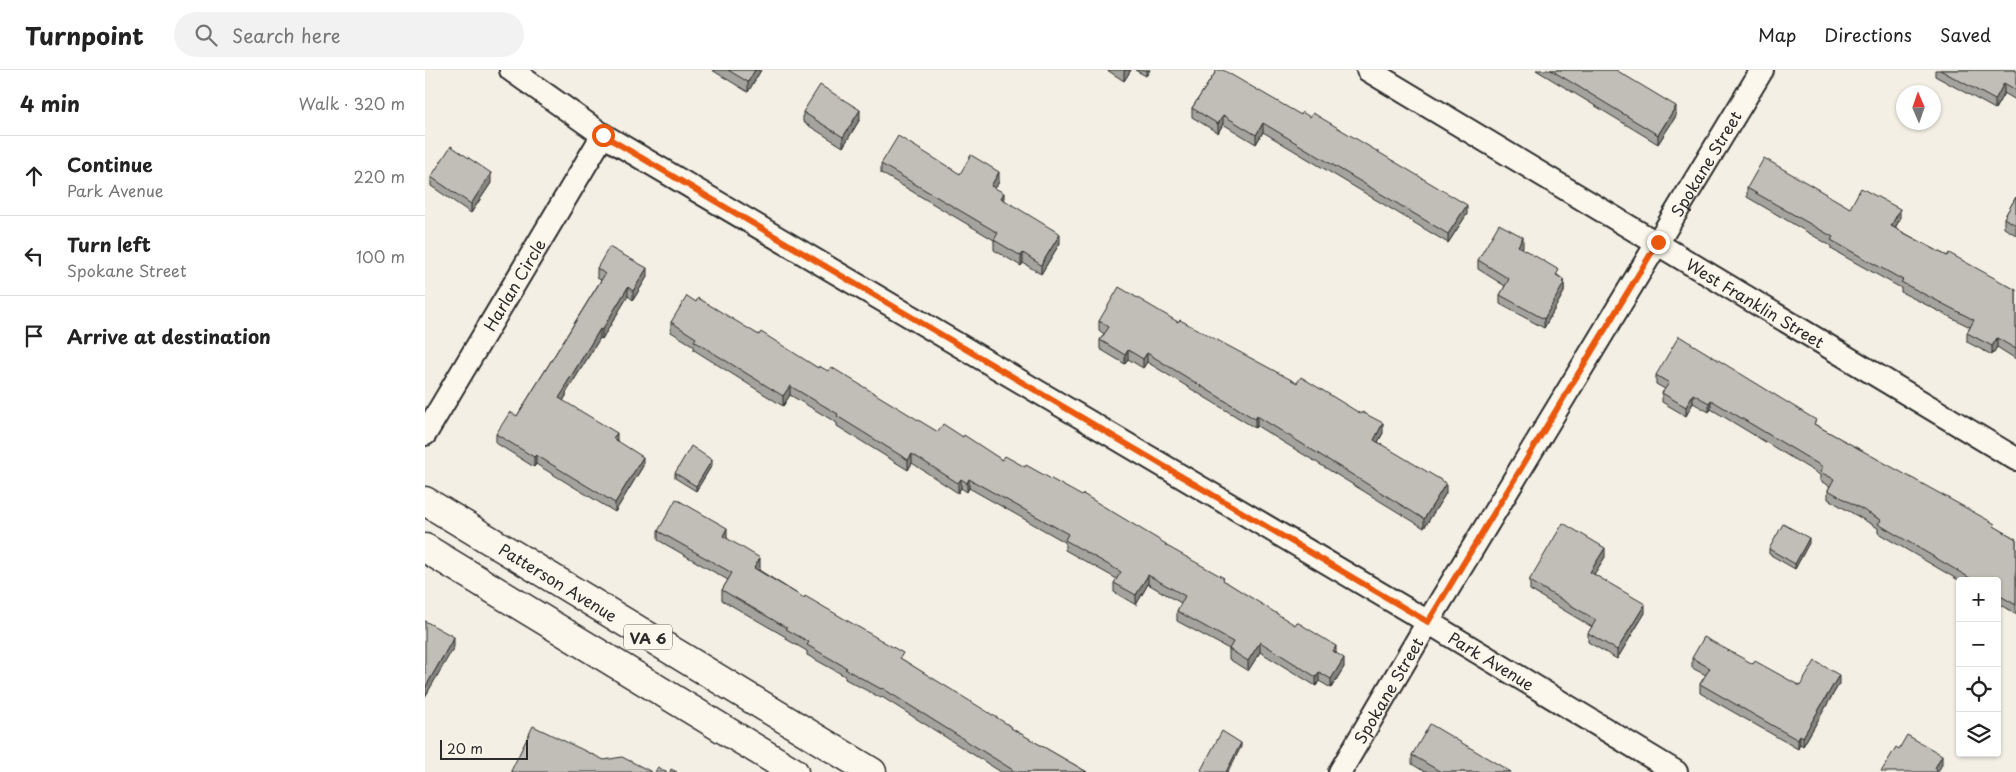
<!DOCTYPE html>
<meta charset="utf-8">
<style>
:root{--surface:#fff;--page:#f2f2f2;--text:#222;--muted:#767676;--line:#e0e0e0}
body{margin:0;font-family:"Playpen Sans",sans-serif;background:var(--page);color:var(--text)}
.controls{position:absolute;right:15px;bottom:15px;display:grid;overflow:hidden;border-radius:5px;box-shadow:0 1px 4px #0004}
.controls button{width:45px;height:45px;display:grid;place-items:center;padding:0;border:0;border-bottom:1px solid var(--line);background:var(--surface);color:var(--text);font:25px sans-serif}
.compass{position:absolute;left:1471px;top:15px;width:45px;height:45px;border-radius:50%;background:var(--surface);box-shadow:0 1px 4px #0004;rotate:358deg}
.scale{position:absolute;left:15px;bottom:12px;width:88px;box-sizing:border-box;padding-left:5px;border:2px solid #2b2b2b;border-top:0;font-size:14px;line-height:18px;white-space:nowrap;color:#2b2b2b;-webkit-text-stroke:4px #fbf7ec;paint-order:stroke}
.stop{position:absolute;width:15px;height:15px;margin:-11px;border:4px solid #ea580c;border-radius:50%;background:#fff}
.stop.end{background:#ea580c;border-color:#fff;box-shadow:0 1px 5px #0008}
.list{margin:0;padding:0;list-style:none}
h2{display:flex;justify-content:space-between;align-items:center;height:65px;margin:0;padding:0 20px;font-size:21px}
h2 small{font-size:16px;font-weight:400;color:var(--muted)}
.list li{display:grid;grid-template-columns:32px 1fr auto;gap:15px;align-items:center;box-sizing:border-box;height:80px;padding:0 20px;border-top:1px solid var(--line)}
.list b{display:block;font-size:19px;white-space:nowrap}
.list p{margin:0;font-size:16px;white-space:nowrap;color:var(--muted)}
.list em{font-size:16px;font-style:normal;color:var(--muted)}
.icon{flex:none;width:28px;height:28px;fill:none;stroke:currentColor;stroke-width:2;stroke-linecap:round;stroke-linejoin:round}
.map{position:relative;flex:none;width:1591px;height:702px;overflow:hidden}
header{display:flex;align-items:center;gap:30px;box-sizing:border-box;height:70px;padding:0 25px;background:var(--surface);border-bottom:1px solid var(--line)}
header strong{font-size:24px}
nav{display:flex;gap:28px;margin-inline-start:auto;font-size:18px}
.search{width:350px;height:45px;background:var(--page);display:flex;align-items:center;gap:12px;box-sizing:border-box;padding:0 18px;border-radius:28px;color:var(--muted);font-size:19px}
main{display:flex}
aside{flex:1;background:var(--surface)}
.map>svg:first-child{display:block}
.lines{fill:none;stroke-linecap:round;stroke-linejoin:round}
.minor-casing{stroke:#2b2b2b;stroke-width:26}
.primary-casing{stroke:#2b2b2b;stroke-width:31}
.minor{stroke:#fbf7ec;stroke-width:22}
.primary{stroke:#fbf7ec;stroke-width:28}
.wall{fill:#a5a39d;stroke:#2b2b2b}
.shaded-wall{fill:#86857f;stroke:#2b2b2b}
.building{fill:#c0beb6;stroke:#2b2b2b}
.route{stroke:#ea580c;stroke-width:6}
.labels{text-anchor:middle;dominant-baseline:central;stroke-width:5;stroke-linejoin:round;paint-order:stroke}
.shield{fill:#fbf7ec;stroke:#696865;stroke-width:1}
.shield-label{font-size:15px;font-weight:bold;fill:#2b2b2b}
.street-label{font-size:16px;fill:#2b2b2b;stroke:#fbf7ec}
</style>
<header>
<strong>Turnpoint</strong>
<div class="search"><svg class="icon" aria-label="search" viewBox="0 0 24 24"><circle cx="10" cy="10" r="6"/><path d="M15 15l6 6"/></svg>Search here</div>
<nav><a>Map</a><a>Directions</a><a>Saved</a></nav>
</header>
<main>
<aside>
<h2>4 min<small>Walk · 320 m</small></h2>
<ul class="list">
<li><svg class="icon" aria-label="ahead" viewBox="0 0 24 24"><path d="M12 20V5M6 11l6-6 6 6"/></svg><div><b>Continue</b><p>Park Avenue</p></div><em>220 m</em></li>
<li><svg class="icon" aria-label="left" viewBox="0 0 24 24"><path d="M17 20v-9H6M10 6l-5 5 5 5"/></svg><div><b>Turn left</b><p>Spokane Street</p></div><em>100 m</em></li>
<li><svg class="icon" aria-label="arrive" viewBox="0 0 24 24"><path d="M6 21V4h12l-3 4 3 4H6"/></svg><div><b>Arrive at destination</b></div></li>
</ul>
</aside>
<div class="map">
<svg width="1591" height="702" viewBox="0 0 1591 702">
<rect width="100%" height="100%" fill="#f3efe4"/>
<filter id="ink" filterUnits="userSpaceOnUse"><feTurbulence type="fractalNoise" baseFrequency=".02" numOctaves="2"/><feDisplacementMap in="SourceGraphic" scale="10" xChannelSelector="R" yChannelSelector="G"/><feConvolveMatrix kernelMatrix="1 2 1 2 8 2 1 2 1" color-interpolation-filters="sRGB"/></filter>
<g filter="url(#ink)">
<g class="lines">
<defs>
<g id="minor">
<path id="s1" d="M86 0 178 65 1003 552 1251 702"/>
<path id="s2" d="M943 0 1591 389"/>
<path id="s3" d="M0 364 178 65"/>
<path id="s4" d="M915 702 1003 552 1337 0"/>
</g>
<g id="primary">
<path id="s5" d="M0 431 447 702"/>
<path d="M0 478 369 702"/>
</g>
</defs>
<use href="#minor" class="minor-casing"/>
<use href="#primary" class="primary-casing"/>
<use href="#minor" class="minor"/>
<use href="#primary" class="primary"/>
</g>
<g class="wall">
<path d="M287 0H336L323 22Z"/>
<path d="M682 0H706L699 11Z"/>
<path d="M710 0H725L721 6Z"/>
<path d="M792 0 1042 144 1023 173 838 62 831 74 798 54 793 63 767 47V38Z"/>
<path d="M1111 0H1191L1251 46 1233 74Z"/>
<path d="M1510 0H1591V30L1579 23 1570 39 1510 6Z"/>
<path d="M378 42 435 49 418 77 378 52Z"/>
<path d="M456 94 535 104 574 112 570 118 579 130 635 173 616 204 598 193 596 196 569 180V170L456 103Z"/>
<path d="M6 107 66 113 46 143 6 116Z"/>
<path d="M1322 118 1425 138 1475 149 1470 158 1522 186 1591 220V289L1572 277 1567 285 1542 272V263L1545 257 1476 222V218L1406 179V176L1322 127Z"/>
<path d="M1591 127V165L1579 158V148Z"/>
<path d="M1098 177 1097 178 1139 210V222L1119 258 1075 234V225L1080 216 1053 199V190Z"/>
<path d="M172 198 222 207 208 230 203 226 177 269 175 268 141 323V326L138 331 192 371 218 396 190 442 111 394 109 397 71 373V364L92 346 176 210 172 208Z"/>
<path d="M271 232 334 265 393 298 513 362 538 367 577 390 741 476 799 511 911 583 919 597 906 618 894 611 891 616 835 582 823 601 804 589V579L752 551V541L756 533 723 514 711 535 689 522V513L692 509 640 480V472L544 418 542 422 536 418 533 423 487 393 483 400 412 356V353L365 325 358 336 269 280V276L246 262V252Z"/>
<path d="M674 251 753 252 958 363 953 372 1021 423 999 458 832 356 830 358 722 292 718 298 703 289 700 294 675 279V270L679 264 674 260Z"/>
<path d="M1231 305 1391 355 1591 469V544L1572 533V511H1535L1453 463V458L1403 429V420L1405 416 1395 411V405L1286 339 1284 342 1268 333 1261 346 1237 332V323L1240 319 1231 314Z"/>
<path d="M287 395 271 421 250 408V403Z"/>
<path d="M233 461 302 467V468L335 498 334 500 478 590 587 659 662 702H576L457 627 456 628 420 609V606L382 585V581L361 569V567L297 530V520L303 510 233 470Z"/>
<path d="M1384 473 1370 499 1344 484V479Z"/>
<path d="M1180 487 1169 504 1220 543 1192 589 1163 572V563L1167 557 1105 520V509Z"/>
<path d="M1267 588 1328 594 1375 616 1414 614 1378 676 1375 674 1373 679 1275 623V614L1281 605 1267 598Z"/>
<path d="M987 685 1086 702H1000L987 694Z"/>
</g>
<g class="shaded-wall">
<path d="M330 0H336L323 22V12Z"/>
<path d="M700 0H706L699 11V2Z"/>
<path d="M721 0H725L721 6Z"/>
<path d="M1579 13V23L1570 39V30Z"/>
<path d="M1251 36V46L1233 74V65Z"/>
<path d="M435 40V49L418 77V67Z"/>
<path d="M798 45V54L793 63V54Z"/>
<path d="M838 53V62L831 74V65Z"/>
<path d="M574 102V112L566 125V116Z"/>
<path d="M66 103V113L46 143V134Z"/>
<path d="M579 123V132L576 128Z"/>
<path d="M1042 135V144L1023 173V164Z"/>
<path d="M1475 139V149L1466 165V156Z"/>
<path d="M635 164V173L616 204V195Z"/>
<path d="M1098 167V177L1093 185V176Z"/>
<path d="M598 183V193L596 196V186Z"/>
<path d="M222 198V207L208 230V221Z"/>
<path d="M1139 210V222L1119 258V249Z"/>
<path d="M203 217V226L177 269V260Z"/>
<path d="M175 259V268L141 323V326L134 337V328L140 316Z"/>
<path d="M1572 268V277L1567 285V276Z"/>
<path d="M703 280V289L700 294V285Z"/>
<path d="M722 283V292L718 298V289Z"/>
<path d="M365 316V325L358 336V326Z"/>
<path d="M1268 324V333L1261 346V337Z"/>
<path d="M1286 330V339L1284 342V333Z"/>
<path d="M832 346V356L830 358V349Z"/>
<path d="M958 353V363L949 379V370Z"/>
<path d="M192 363V372L188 368Z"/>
<path d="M487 384V393L483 400V390Z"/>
<path d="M111 385V394L109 397V387Z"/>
<path d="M218 387V396L190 442V433Z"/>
<path d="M287 390V395L271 421V416Z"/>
<path d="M536 409V418L533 423V413Z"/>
<path d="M544 409V418L542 422V413Z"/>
<path d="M1021 413V423L999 458V449Z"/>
<path d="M302 458V467L298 475V466Z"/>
<path d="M1384 468V473L1370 499V494Z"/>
<path d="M1180 478V487L1165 511V502Z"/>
<path d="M335 488V498L329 507V498Z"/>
<path d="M723 505V514L711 535V525Z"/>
<path d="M1220 534V543L1192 589V580Z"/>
<path d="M29 567V577L0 627V618Z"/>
<path d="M835 572V582L823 601V591Z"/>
<path d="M911 576V585L908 581Z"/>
<path d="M919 588V597L906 618V609Z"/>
<path d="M894 602V611L891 616V607Z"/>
<path d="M1414 605V614L1378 676V667Z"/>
<path d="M1375 665V674L1373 679V670Z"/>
<path d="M816 673V677L803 702H801Z"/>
<path d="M1517 685V694L1513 702H1510V698Z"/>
</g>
<g class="building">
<path d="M303 0H330L323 12Z"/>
<path d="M792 0H798L876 45 877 42 885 47 888 43 1042 135 1023 164 838 53 831 65 798 45 793 54 767 38Z"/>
<path d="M1126 0H1191L1251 36 1233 65Z"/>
<path d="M1515 0H1591V20L1579 13 1570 30Z"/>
<path d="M395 15 435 40 418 67 378 42Z"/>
<path d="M473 66 535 104 546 85 574 102 566 116 579 123 576 128 635 164 616 195 598 183 596 186 569 170 573 163 456 94Z"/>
<path d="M26 76 66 103 46 134 6 107Z"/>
<path d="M1339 88 1425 138 1436 118 1475 139 1466 156 1522 186 1524 183 1591 220V279L1572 268 1567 276 1542 263 1549 250 1476 212 1478 210 1406 170 1408 167 1322 118Z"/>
<path d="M1591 127V155L1579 148Z"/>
<path d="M1074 154 1098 167 1093 176 1134 200 1131 205 1139 210 1137 212 1139 213 1119 249 1075 225 1084 209 1053 190Z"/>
<path d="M184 177 222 198 208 221 203 217 177 260 175 259 140 316 141 317 134 328 192 363 188 368 218 387 190 433 111 385 109 387 71 364 85 342 92 346 180 204 172 198Z"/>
<path d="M694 217 753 252 755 250 872 313 876 307 936 344 937 342 958 353 949 370 1021 413 999 449 832 346 830 349 722 283 718 289 703 280 700 285 675 270 684 257 674 251Z"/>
<path d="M262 226 271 232 273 228 334 265 336 262 393 298 394 296 403 301 406 297 513 362 518 354 538 367 539 365 577 390 580 386 600 397 601 395 657 426 658 424 741 474 740 475 799 508 798 510 870 555 872 552 911 576 908 581 919 588 906 609 894 602 891 607 835 572 823 591 804 579 808 572 752 541 760 526 723 505 711 525 689 513 696 502 640 470 643 464 544 409 542 413 536 409 533 413 487 384 483 390 412 346 413 344 365 316 358 326 269 271 271 268 246 252Z"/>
<path d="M1254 266 1391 350 1389 354 1570 454 1569 456 1591 469V535L1572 524V511H1550L1453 454 1456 450 1403 420 1409 409 1395 402 1398 397 1286 330 1284 333 1268 324 1261 337 1237 323 1244 313 1231 305Z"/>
<path d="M266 376 287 390 271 416 250 403Z"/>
<path d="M251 429 302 458 298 466 335 488 329 498 379 528 380 526 478 583 475 588 587 657 586 658 662 702H591L457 618 456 619 420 599 422 598 382 575 384 572 361 559 362 558 297 520 307 503 233 461Z"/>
<path d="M1138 453 1180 478 1165 502 1220 534 1192 580 1163 563 1171 550 1105 511V509Z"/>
<path d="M1358 454 1384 468 1370 494 1344 479Z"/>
<path d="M0 551 29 567 0 618Z"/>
<path d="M1279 567 1328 594 1330 591 1375 616 1390 591 1414 605 1378 667 1375 665 1373 670 1275 614 1285 598 1267 588Z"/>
<path d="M1005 654 1086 702H1016L987 685Z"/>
<path d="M108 656 179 690 197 687 227 702H88L86 701Z"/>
<path d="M797 661 816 673 801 702H779L776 700Z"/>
<path d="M1482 665 1517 685 1510 698 1512 700 1511 702H1456L1471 677 1474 679Z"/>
<path d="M233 697 242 702H230Z"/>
<path d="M246 699 252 702H245Z"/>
</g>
</g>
<g class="lines" filter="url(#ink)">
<path class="route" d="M178 65 1003 552 1233 172"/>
</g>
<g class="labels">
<rect class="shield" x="199" y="554.5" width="48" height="25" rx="4"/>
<g class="shield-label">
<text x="223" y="567">VA 6</text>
</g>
<g class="street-label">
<text stroke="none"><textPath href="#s4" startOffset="710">Spokane Street</textPath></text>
<text stroke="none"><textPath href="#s3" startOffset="174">Harlan Circle</textPath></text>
<text stroke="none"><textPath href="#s2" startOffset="452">West Franklin Street</textPath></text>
<text stroke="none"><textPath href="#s5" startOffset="156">Patterson Avenue</textPath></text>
<text stroke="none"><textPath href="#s1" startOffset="1145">Park Avenue</textPath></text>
<text stroke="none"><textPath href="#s4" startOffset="95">Spokane Street</textPath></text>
</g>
</g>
</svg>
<div class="controls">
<button>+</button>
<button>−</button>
<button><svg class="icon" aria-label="locate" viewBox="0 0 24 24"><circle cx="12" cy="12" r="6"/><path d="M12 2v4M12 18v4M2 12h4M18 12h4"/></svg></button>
<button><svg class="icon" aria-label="layers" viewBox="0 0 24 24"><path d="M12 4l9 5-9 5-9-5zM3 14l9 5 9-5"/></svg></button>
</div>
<svg class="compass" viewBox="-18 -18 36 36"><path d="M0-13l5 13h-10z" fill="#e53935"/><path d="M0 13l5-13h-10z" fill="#767676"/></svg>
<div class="scale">20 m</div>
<div class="stop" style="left:178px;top:65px"></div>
<div class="stop end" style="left:1233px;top:172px"></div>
</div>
</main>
